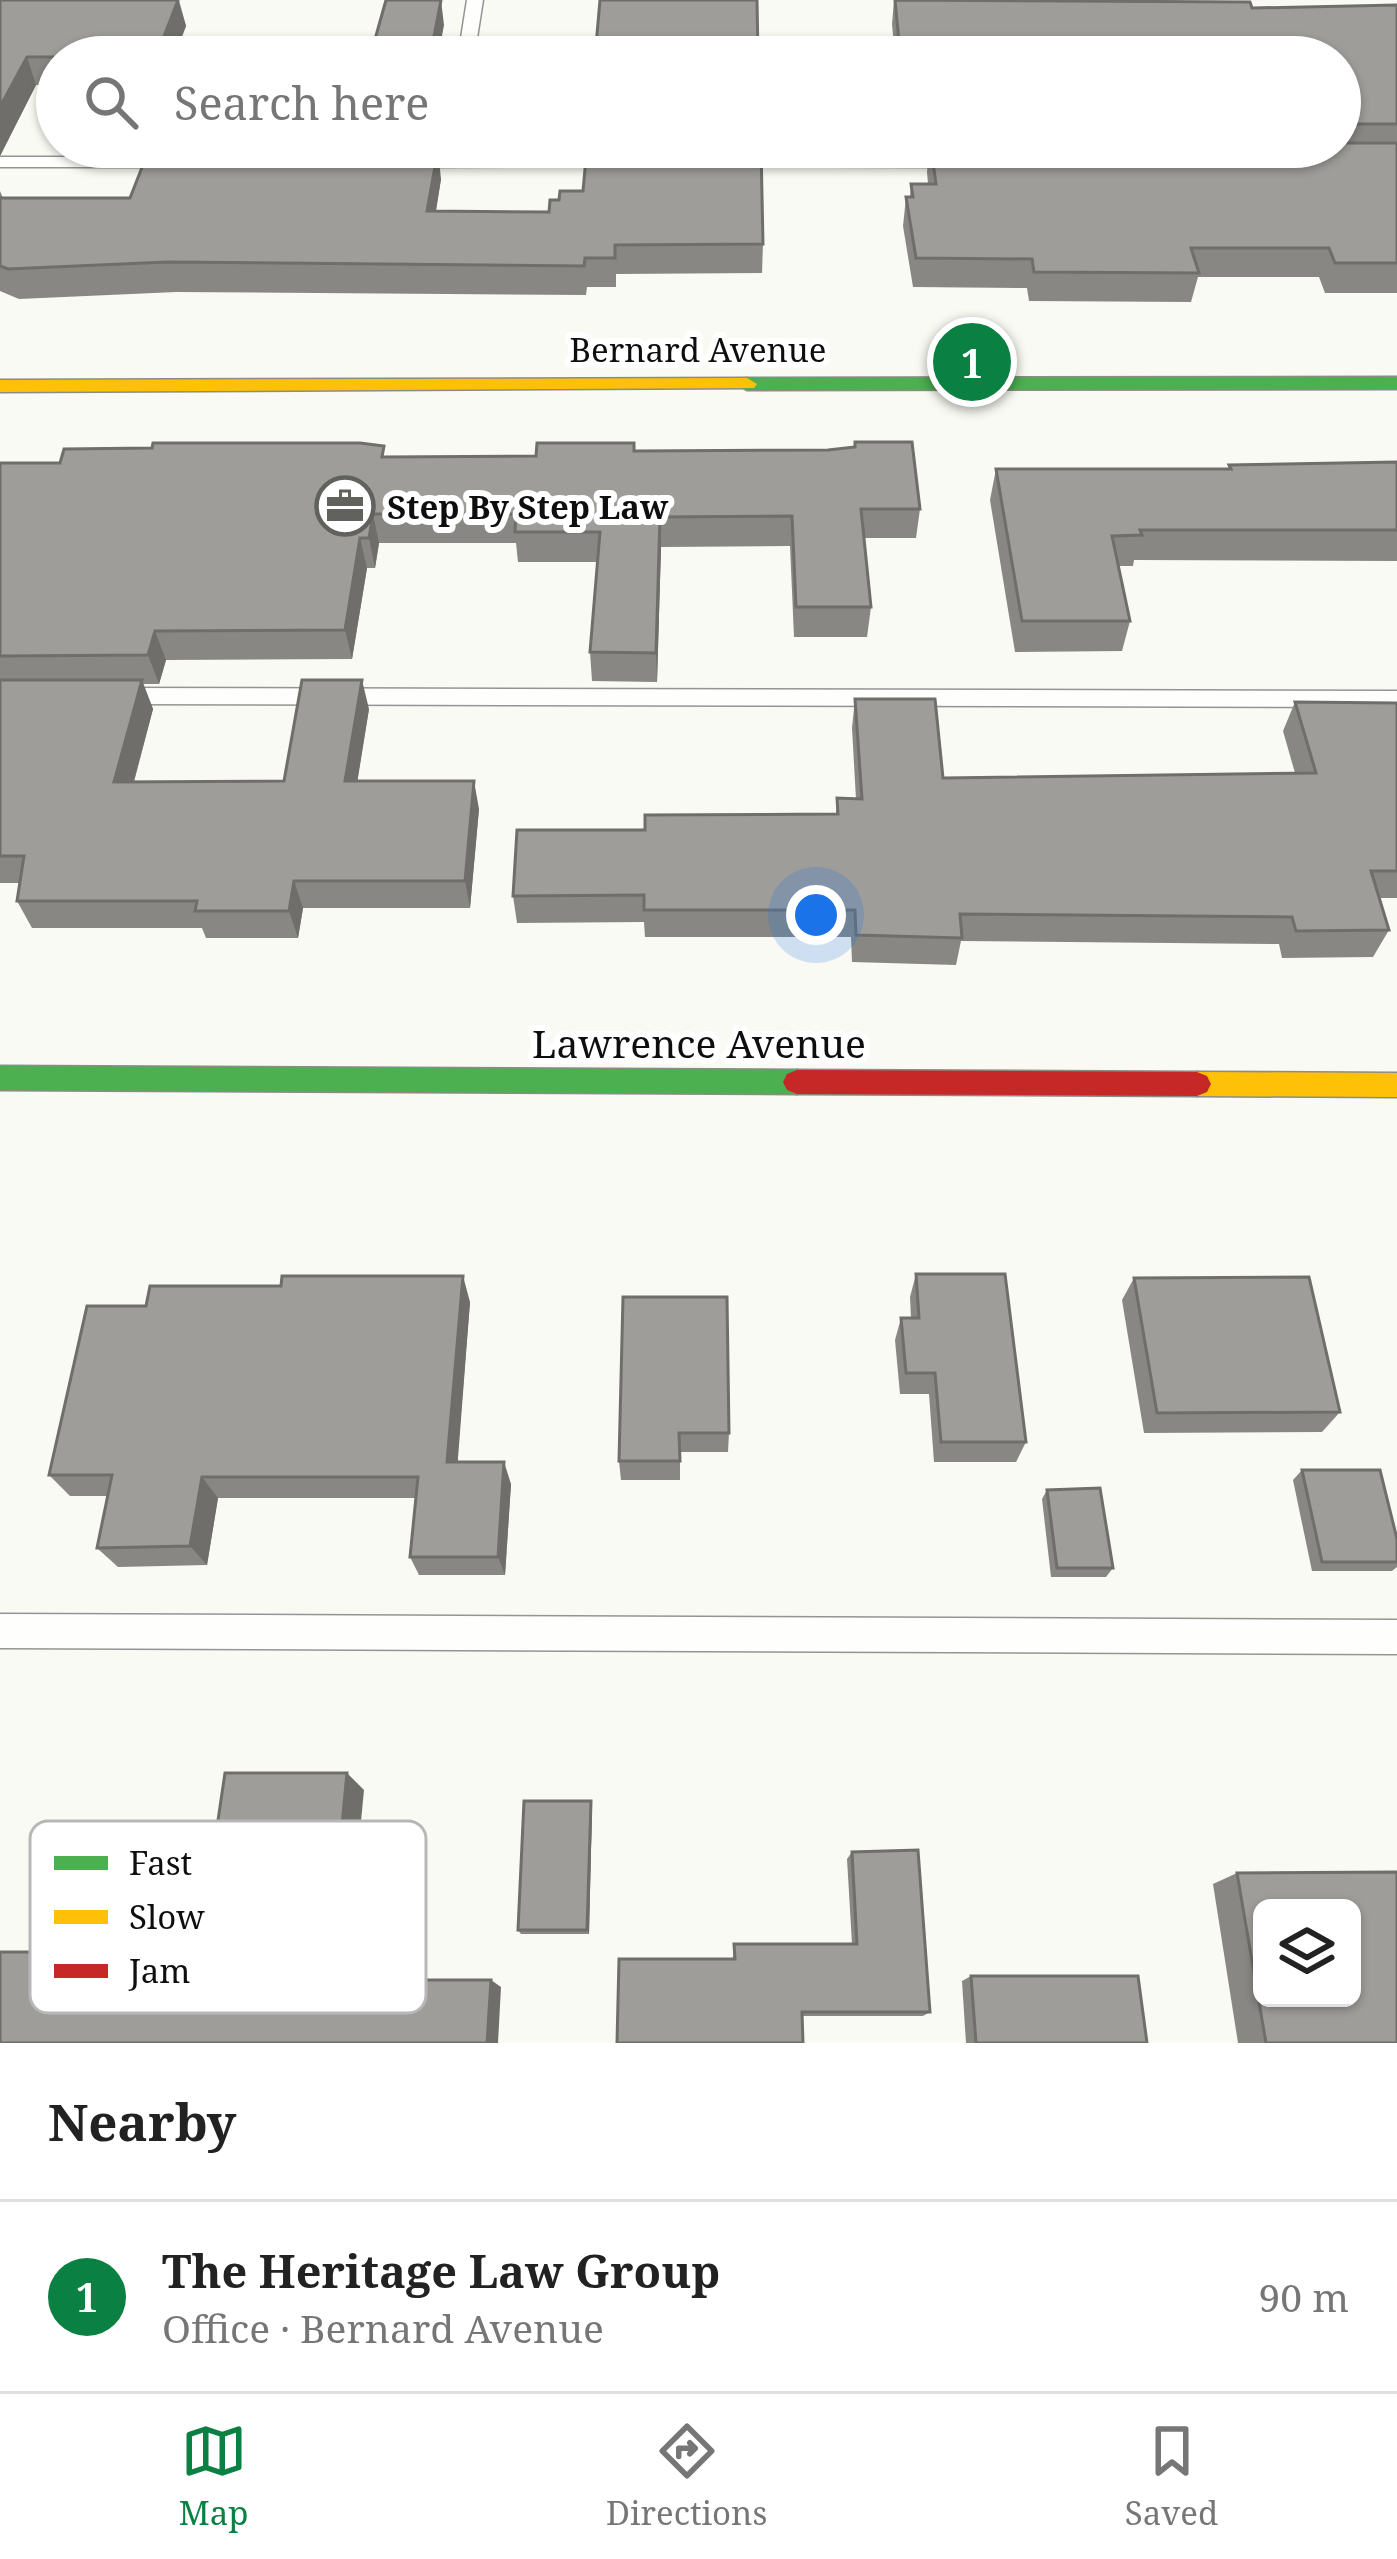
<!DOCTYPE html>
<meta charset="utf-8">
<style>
:root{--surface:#fff;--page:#f2f2f2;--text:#222;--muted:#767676;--line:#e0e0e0;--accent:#0b8043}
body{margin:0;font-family:"Noto Serif",serif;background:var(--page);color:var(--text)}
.controls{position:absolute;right:36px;bottom:36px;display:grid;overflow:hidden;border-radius:18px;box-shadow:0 3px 9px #0004}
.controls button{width:108px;height:108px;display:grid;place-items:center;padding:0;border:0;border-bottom:3px solid var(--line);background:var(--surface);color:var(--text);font:60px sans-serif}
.you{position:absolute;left:816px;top:915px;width:42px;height:42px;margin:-30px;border:9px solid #fff;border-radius:50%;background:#1a73e8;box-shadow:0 0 0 18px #1a73e833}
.badge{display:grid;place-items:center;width:78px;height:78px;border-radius:50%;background:var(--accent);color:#fff;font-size:39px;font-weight:700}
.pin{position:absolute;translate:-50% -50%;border:6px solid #fff;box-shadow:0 3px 12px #0006}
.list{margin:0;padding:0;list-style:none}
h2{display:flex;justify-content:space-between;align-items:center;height:156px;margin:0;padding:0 48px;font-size:51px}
h2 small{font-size:39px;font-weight:400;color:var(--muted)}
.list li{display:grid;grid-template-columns:78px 1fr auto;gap:36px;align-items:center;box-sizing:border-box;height:192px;padding:0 48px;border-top:3px solid var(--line)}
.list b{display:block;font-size:45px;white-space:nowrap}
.list p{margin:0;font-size:39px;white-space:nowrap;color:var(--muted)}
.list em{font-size:39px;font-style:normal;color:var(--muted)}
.icon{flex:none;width:66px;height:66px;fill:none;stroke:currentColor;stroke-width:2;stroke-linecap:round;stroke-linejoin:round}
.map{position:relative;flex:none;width:1397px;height:2043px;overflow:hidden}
.search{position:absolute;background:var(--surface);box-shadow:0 3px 9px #0004;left:36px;right:36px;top:36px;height:132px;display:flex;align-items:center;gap:30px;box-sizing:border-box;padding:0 42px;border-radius:66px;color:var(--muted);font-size:45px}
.sheet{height:348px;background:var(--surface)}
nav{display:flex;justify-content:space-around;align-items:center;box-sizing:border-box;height:168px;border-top:3px solid var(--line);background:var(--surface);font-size:33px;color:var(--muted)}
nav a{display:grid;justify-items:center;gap:6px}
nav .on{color:var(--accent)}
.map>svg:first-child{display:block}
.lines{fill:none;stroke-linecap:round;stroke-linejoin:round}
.lane-casing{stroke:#949492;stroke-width:3}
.fast-casing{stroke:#8b8b88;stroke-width:3}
.slow-casing{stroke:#8b8b88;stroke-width:3}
.jam-casing{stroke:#8b8b88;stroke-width:3}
.lane{fill:#fefefd;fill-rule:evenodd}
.fast{fill:#4caf50;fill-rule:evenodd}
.slow{fill:#ffc107;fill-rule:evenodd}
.jam{fill:#c62828;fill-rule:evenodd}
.wall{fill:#888784}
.shaded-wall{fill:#6f6e6b}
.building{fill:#9e9d99;stroke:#6f6e6b;stroke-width:3;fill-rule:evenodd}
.labels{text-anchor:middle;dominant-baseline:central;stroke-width:12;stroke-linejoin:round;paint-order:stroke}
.far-street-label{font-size:33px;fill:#0e0e0e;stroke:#fff}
.far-poi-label{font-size:33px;font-weight:bold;fill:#0e0e0e;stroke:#fff;text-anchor:start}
.street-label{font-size:39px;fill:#0e0e0e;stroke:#fff}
.key{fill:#fff;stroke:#b7b7b7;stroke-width:3}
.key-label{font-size:33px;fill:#0e0e0e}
</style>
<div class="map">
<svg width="1397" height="2043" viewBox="0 0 1397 2043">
<rect width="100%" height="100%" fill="#fafaf4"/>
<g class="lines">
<defs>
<g id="lane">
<path d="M467 0H483L474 57H458Z"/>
<path d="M0 157H176L185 162 176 167H0Z"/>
<path d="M620 157 629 162 626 166 406 167 397 162 406 157Z"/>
<path d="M724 157H962L971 162 962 167 718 166 715 162Z"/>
<path d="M112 688 1397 691V707L112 704 100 696Z"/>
<path d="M0 1614 1397 1620V1654L0 1648Z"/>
</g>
<g id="fast">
<path d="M1397 377V389L747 390 737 384 747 378Z"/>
<path d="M0 1066 797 1070 807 1074 811 1082 807 1090 797 1094 0 1090Z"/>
</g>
<g id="slow">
<path d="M747 378 757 384 754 388 0 392V380Z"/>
<path d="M1197 1072 1397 1073V1097L1197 1096 1187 1092 1183 1084 1187 1076Z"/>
</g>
<path id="jam" d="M797 1070 1197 1072 1207 1076 1211 1084 1207 1092 1197 1096 797 1094 787 1090 783 1082 787 1074Z"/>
</defs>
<use href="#lane" class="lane-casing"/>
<use href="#fast" class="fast-casing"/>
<use href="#slow" class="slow-casing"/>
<use href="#jam" class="jam-casing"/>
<use href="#lane" class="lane"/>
<use href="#fast" class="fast"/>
<use href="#slow" class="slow"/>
<use href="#jam" class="jam"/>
</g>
<g class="wall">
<path d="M0 0H179L186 26 174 57H57V85H36L0 156Z"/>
<path d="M894 0 1142 3 1252 8 1397 5V293H1325L1319 277H1198L1191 302 1029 301 1027 288 913 287 903 226 906 197H910L911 184H928L927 172 929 152H924L923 147H1340V57H895L892 24Z"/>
<path d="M343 147H420L419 150 441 179 436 211 763 244 762 273 616 274V287H587L586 295 176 292 19 299 0 291V191L3 198H130L342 150Z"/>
<path d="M634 451 920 509 916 538H864L871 607 867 637H794L790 546 661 547 657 682 592 681 590 652 597 562H518L516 543H379L375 568H367L352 659 166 660 159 684H143L153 709 134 782 284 781 369 709 357 781 479 809 470 908H303L298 938H206L202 928H32L17 901 20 883H0V463L536 456Z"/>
<path d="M1397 462V561L1134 560 1133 566H1119L1130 621 1122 651 1015 652 990 500 996 469H1228L1229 465Z"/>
<path d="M855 699 943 778 1295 773 1283 731 1295 702 1397 703V898H1379L1389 930 1373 957 1282 958 1279 944 961 941 956 965 852 962 851 937H645L644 922 517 923 513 896 645 830 836 814 837 798 856 799 852 728Z"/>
<path d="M916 1274 1026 1442 1016 1462H934L929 1394H900L895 1340 901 1318H911L910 1297Z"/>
<path d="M1134 1278 1340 1412 1322 1432 1144 1433 1122 1300Z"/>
<path d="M623 1297 729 1433 728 1452H680V1480H621L619 1461Z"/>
<path d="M470 1302 457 1462 511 1484 505 1575H419L410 1557 415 1498H218L207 1565 118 1567 97 1548 108 1496H70L49 1475Z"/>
<path d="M1302 1470 1397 1539V1567L1392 1571H1312L1293 1480Z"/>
<path d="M1047 1490 1113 1568 1106 1577H1051L1042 1499Z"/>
<path d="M592 1807 589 1934H521L518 1930Z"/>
<path d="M852 1852 930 2012 923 2016H802L733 1959 734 1944H852L847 1859Z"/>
<path d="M1237 1873 1397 2043H1238L1213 1884Z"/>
<path d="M971 1976 1147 2043H966L962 1981Z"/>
</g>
<g class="shaded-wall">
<path d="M178 0 186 26 174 57H156Z"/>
<path d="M441 0 444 25 438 57H430Z"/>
<path d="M27 57 36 85 0 156V107Z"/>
<path d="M438 150 441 179 431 240 427 211Z"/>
<path d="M373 514 379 543 375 568 369 538Z"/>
<path d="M660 517 661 547 657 682 656 653Z"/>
<path d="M360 538 367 568 352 659 345 630Z"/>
<path d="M155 631 166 660 159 684 148 655Z"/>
<path d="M142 680 153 709 126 810 114 782Z"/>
<path d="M362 680 369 709 353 809 345 781Z"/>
<path d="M474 781 479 809 470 908 465 881Z"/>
<path d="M294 881 303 908 298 938 289 911Z"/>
<path d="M463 1276 470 1302 456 1484 447 1462Z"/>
<path d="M504 1462 511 1484 505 1575 498 1557Z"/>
<path d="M202 1477 218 1498 207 1565 190 1546Z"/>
<path d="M347 1773 364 1790 345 1987 327 1980Z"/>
<path d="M591 1801 592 1807 589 1934 587 1930Z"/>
<path d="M491 1980 501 1987 498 2043H487Z"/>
</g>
<g class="building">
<path d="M0 0H178L156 57H27L0 107Z"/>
<path d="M386 0H441L430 57H370Z"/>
<path d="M600 0H757L758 57H595Z"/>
<path d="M895 0 1250 2 1252 8 1397 5V124H1340V57H918L917 52H900Z"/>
<path d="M1340 143H1397V263H1335L1329 248H1191L1199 273 1034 272 1032 259 916 258 906 197H913L911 184H936L931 147H1340Z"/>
<path d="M150 147 342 150 343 147H410L409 150H438L427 211 549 212 550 200H559L560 191H583L587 147H761L763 244 615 245V258H585L584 266 167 262 8 269 0 266V198H130Z"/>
<path d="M855 442H912L920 509H861L871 607H796L792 516 660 517 656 653 590 652 600 532H515L516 514H373L369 538H360L345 630 155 631 148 655 0 656V463H60L64 449 152 448 153 443H360L384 446 382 457 536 456 537 443H634V451L828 450 855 447Z"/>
<path d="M1397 462V530H1140L1142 535 1112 536 1130 621H1022L996 469H1231L1229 465Z"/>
<path d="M0 680H142L114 782 284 781 302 680H362L345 781H474L465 881H294L289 911H195L197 901H17L24 856H0Z"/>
<path d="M855 699H935L943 778 1316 773 1295 702 1397 703V871H1371L1389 930 1296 931 1292 917 960 914 962 938 856 935 855 910H644V895L513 896 517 830H645V815L838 814 837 798 862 799Z"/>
<path d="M916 1274H1005L1026 1442H941L935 1373H906L901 1318H919Z"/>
<path d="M282 1276H463L447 1462H504L498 1557H410L418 1477H202L190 1546 97 1548 112 1475H49L87 1306H146L150 1286H281Z"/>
<path d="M1309 1277 1340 1412 1157 1413 1134 1278Z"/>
<path d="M623 1297H727L729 1433H679L680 1461H619Z"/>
<path d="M1302 1470H1380L1397 1539V1562H1322Z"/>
<path d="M1100 1488 1113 1568H1057L1047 1490Z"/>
<path d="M225 1773H347L327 1980H491L487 2043H0V1952H92L104 1882 209 1881Z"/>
<path d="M524 1801H591L587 1930H518Z"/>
<path d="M918 1850 930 2012H802L803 2043H617L619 1959H735L734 1944H857L852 1852Z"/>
<path d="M1397 1872V2043H1266L1237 1873ZM1262 1908H1352V1998H1262Z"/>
<path d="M971 1976H1138L1147 2043H976Z"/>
</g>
<defs>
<symbol id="office-ring" viewBox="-11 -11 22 22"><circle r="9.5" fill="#fff" stroke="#61615e" stroke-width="1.5"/><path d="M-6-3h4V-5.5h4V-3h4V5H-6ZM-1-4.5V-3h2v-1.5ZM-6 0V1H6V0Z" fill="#61615e"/></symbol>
</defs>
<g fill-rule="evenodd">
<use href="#office-ring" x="312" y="473" width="66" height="66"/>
</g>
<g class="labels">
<g class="far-street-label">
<text x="698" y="349">Bernard Avenue</text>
</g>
<g class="far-poi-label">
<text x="387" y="506">Step By Step Law</text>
</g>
<g class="street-label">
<text x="699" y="1042">Lawrence Avenue</text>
</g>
</g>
<rect x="30" y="1821" width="396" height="192" rx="18" class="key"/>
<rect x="54" y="1856" width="54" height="14" fill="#4caf50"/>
<rect x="54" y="1910" width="54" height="14" fill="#ffc107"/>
<rect x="54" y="1964" width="54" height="14" fill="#c62828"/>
<g class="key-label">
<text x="129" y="1875">Fast</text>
<text x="129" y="1929">Slow</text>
<text x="129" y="1983">Jam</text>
</g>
</svg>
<div class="controls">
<button><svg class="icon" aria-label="layers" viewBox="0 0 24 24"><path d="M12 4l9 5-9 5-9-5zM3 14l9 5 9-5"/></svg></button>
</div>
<div class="you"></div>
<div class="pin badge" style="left:972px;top:362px">1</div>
<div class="search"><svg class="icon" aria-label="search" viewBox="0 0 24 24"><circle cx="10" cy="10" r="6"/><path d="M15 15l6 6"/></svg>Search here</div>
</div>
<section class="sheet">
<h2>Nearby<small></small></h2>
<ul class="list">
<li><span class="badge">1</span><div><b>The Heritage Law Group</b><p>Office · Bernard Avenue</p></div><em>90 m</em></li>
</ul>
</section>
<nav>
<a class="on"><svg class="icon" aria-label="map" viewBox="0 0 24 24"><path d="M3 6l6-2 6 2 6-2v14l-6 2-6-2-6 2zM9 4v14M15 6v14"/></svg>Map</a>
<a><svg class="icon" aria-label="directions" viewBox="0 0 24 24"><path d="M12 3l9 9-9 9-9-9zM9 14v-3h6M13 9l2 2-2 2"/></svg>Directions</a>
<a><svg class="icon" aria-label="saved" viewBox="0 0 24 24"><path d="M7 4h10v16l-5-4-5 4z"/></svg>Saved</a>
</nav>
